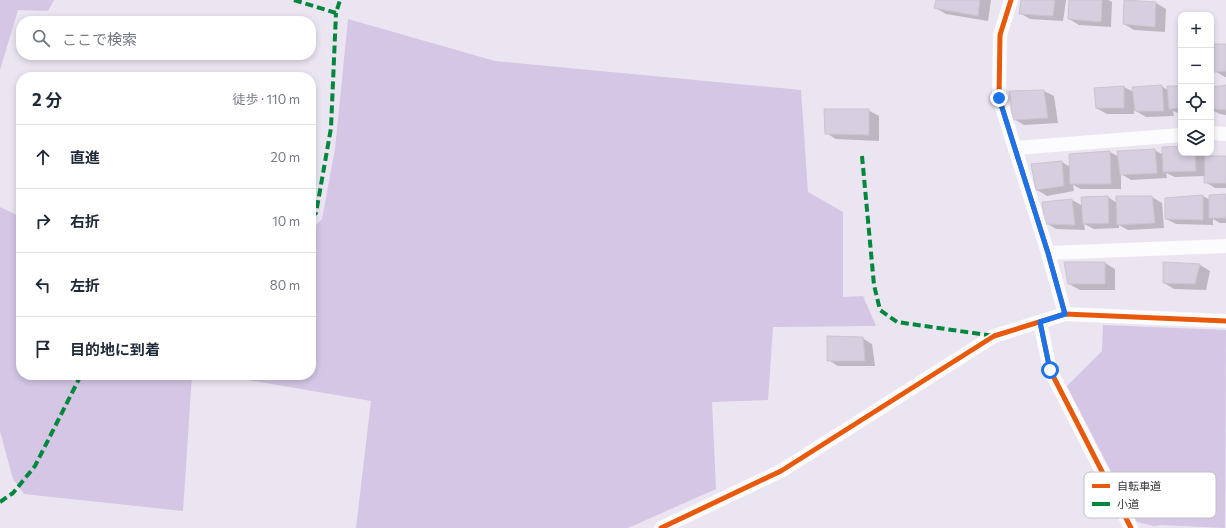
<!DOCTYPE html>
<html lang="ja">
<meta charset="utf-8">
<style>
:root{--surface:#fff;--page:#f2f2f3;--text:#1f2937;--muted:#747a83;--line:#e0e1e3}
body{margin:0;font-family:Commissioner,"Noto Sans JP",sans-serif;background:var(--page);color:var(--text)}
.controls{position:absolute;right:12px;top:12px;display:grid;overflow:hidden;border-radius:8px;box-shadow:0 2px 6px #0003}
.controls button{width:36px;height:36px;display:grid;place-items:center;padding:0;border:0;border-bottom:1px solid var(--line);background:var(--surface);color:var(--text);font:20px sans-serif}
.stop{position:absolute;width:12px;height:12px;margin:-9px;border:3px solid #1a73e8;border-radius:50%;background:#fff}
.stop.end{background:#1a73e8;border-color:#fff;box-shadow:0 1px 4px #0008}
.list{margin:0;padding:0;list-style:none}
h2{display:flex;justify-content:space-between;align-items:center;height:52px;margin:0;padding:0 16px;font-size:17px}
h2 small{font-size:13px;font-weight:400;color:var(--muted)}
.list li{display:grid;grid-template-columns:26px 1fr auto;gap:12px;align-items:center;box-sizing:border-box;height:64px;padding:0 16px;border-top:1px solid var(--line)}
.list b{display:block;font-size:15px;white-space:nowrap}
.list em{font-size:13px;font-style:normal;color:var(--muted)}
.icon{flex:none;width:22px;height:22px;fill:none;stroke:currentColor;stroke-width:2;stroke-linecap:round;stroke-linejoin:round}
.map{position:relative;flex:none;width:1226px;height:528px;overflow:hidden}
.search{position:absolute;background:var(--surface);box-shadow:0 2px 6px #0003;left:16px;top:16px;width:300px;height:44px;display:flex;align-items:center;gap:10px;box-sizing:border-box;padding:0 14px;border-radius:16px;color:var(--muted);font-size:15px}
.panel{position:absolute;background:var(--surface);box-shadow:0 2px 6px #0003;left:16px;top:72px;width:300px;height:308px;border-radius:16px}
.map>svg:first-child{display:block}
.green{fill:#d4c6e4}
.shadow{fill:#0003}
.building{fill:#d7cee0;stroke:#cac5cf}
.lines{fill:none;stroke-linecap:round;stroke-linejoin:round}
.minor{stroke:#fcfbfd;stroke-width:14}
.quiet{stroke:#00873e;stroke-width:4;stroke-dasharray:8 4;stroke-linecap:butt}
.cycleway-casing{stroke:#fff;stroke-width:8}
.cycleway{stroke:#e8590c;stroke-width:5}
.route{stroke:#1a73e8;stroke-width:5}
.key{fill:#fff;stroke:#c3c2c4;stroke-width:1}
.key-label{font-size:11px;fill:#37333b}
</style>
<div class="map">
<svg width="1226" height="528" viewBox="0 0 1226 528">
<rect width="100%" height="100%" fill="#ebe5f2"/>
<g class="green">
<path d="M0 0H54L48 11 18 10 0 70Z"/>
<path d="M348 19 495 61 801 90 808 192 843 212V297L863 296 876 326 773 327 768 400 712 402 716 489 628 528H356L371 401 218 375H311V230L322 219 335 149Z"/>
<path d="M0 207 21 217V375H192L183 511 24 494 13 479 0 431Z"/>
<path d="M1103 325 1226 330 1225 528 1161 525 1154 526 1137 522 1067 386 1102 351Z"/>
</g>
<g class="shadow">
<path d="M937 0H991L988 21 946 14 936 8Z"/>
<path d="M1022 0H1066L1063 21 1030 19 1020 13Z"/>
<path d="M1070 0H1108L1112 2 1111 27 1079 25 1069 19Z"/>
<path d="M1156 3 1166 9 1165 32 1134 30 1124 24Z"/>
<path d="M1226 45V77H1225L1215 71Z"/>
<path d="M1161 86 1168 90 1181 87V114L1173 111 1174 116 1146 117 1134 110V114H1107L1096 108 1095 89 1124 87 1134 92Z"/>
<path d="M1226 86V115L1220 114 1214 111 1211 112V88Z"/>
<path d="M1044 91 1054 96 1058 123 1024 125 1014 119Z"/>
<path d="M868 110 879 116V141L836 139 826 133Z"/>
<path d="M1181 147V153H1205V157H1226V188H1215L1205 182V176L1175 177 1166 173 1167 178 1131 180 1121 174V189H1081L1073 185 1074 191 1047 196 1037 190 1062 162 1070 167V155L1110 152 1119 157 1154 150 1164 155Z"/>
<path d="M1226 195V223H1220L1213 219V225L1176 224 1166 219V199L1203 196 1210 200Z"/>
<path d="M1108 197 1117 203 1152 197 1162 203 1164 228 1128 230 1119 225V228L1094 229 1084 224 1085 230 1056 229 1046 223 1072 200 1083 206Z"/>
<path d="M1105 263 1115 269V290H1080L1069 284Z"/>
<path d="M1164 263 1200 265 1210 271 1206 290 1174 289 1164 283Z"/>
<path d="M862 338 872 344 875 366H838L828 360Z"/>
</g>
<g class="building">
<path d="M936 0H980L978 16 934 8Z"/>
<path d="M1021 0H1055L1053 16 1019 14Z"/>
<path d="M1069 0H1102L1101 22 1068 19Z"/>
<path d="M1124 0 1156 2 1155 27 1123 24Z"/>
<path d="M1214 44H1226V71L1214 72Z"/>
<path d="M1162 85 1164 111H1135L1132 87Z"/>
<path d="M1226 85V110L1211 109V87Z"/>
<path d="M1124 86V108H1096L1094 88Z"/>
<path d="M1167 86H1181V108L1169 109Z"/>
<path d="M1044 90 1048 118 1013 120 1009 91Z"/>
<path d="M824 109H869V135L825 134Z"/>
<path d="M1181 146V153H1195L1196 171 1163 172 1162 147Z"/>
<path d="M1155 149 1157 173 1120 175 1117 151Z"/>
<path d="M1110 151 1111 184H1070L1069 154Z"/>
<path d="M1205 156H1226V183H1204Z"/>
<path d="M1062 161 1064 186 1036 190 1031 164Z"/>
<path d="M1226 194V218H1209V195Z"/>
<path d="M1203 195V220L1165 219V198Z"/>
<path d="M1108 196 1109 223 1083 224 1081 197Z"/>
<path d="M1116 196H1152L1155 223 1117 225Z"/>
<path d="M1072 199 1075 225 1045 224 1042 202Z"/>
<path d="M1064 262H1105V284H1068Z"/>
<path d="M1163 262 1200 264 1195 284 1163 283Z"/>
<path d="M827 336 863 337 865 361H827Z"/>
</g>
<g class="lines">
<g class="minor">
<path d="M1011 0 1000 35 999 98 1048 253 1065 314"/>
<path d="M1211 133 1226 134"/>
<path d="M1015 148 1181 135"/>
<path d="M1048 253 1226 246"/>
<path d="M1040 322 1050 370 1131 528"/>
<path d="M661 528 781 471 994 336 1065 314 1226 321"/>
</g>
<g class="quiet">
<path d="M294 0 336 13 340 0"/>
<path d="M862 156 874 285 880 310 897 322 994 336"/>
<path d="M311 218 316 213 331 128 336 13"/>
<path d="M0 502 13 493 35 466 81 375"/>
</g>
<defs>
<g id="cycleway">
<path d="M1011 0 1000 35 999 98 1048 253 1065 314"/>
<path d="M1040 322 1050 370 1131 528"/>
<path d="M661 528 781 471 994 336 1065 314 1226 321"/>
</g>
</defs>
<use href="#cycleway" class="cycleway-casing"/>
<use href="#cycleway" class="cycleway"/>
</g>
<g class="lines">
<path class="route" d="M999 98 1048 253 1065 314 1040 322 1050 370"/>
</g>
<rect x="1084" y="472" width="132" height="46" rx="6" class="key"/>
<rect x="1092" y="484" width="18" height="4" fill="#e8590c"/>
<rect x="1092" y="502" width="18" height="4" fill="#00873e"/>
<g class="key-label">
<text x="1117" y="490">自転車道</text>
<text x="1117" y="508">小道</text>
</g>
</svg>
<div class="controls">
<button>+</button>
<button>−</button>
<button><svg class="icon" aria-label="locate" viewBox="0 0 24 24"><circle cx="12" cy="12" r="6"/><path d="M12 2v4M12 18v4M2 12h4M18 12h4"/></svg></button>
<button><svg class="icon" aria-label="layers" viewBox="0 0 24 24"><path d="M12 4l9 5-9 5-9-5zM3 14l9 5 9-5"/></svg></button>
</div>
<div class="stop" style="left:1050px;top:370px"></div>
<div class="stop end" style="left:999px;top:98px"></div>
<div class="search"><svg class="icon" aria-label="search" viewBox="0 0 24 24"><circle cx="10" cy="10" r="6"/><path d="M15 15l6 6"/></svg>ここで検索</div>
<section class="panel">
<h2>2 分<small>徒歩 · 110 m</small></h2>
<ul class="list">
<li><svg class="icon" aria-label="ahead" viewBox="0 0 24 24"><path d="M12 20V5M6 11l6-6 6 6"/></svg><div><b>直進</b></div><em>20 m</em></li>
<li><svg class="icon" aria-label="right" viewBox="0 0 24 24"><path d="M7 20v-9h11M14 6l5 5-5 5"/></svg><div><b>右折</b></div><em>10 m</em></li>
<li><svg class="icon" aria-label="left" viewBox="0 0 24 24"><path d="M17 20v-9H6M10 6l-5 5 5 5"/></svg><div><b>左折</b></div><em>80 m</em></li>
<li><svg class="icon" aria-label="arrive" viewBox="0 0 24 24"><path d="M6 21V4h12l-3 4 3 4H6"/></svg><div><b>目的地に到着</b></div></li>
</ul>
</section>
</div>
